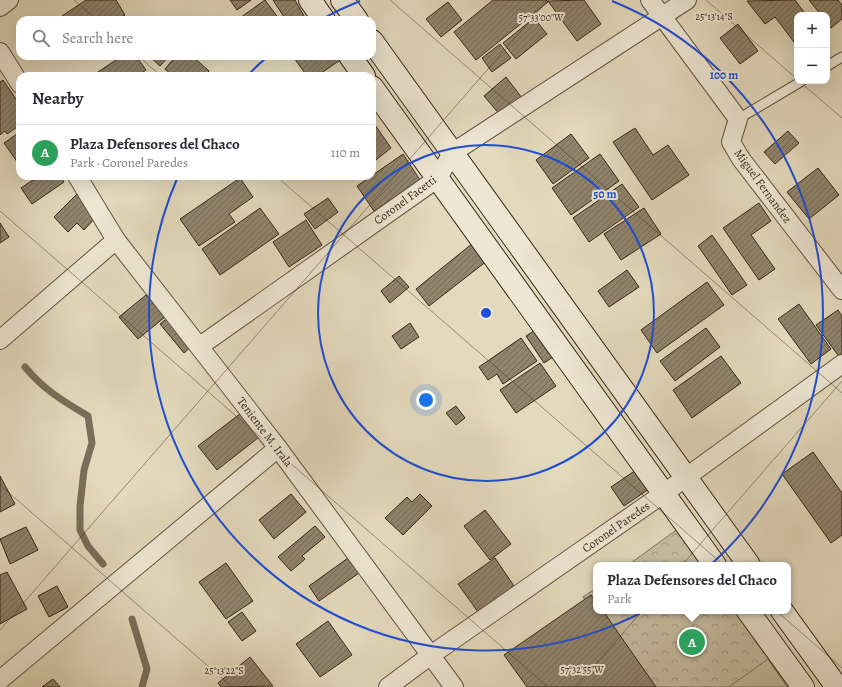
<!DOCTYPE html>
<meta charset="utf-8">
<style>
:root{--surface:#fff;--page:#f2f2f3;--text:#2b2b33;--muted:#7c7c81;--line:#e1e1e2;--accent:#db2777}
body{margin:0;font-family:Alegreya,serif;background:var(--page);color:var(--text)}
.controls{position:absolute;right:12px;top:12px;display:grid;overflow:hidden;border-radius:8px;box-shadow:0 4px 16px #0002}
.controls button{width:36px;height:36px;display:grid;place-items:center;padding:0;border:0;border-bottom:1px solid var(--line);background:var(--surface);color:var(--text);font:20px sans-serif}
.you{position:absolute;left:426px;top:400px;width:14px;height:14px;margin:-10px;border:3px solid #fff;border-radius:50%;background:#1a73e8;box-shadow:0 0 0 6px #1a73e833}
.badge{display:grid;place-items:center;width:26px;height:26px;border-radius:50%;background:var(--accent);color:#fff;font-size:13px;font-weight:700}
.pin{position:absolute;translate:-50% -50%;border:2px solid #fff;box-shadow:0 1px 4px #0006}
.popup{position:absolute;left:593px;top:562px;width:198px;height:52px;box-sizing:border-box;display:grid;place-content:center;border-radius:8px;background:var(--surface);filter:drop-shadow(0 1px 3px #0005);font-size:13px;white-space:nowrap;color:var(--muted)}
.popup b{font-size:15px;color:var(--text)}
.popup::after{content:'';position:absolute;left:50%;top:100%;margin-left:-8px;border:8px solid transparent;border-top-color:var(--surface)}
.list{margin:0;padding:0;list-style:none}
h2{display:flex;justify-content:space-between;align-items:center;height:52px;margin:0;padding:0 16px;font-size:17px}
h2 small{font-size:13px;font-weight:400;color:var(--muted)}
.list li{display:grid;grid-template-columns:26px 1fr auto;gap:12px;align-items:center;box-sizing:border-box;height:56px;padding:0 16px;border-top:1px solid var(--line)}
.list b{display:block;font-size:15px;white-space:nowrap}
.list p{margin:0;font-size:13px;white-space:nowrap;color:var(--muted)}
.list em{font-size:13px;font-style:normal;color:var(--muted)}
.icon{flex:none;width:22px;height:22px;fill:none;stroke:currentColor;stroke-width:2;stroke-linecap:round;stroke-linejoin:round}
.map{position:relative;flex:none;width:842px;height:687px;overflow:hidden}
.search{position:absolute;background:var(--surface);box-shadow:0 4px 16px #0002;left:16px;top:16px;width:360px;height:44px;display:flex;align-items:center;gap:10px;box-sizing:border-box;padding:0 14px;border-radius:12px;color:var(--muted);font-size:15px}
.panel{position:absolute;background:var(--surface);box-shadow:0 4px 16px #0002;left:16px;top:72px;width:360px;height:108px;border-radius:12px}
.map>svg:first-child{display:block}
.park{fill:url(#park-crowns);stroke:#7e725c}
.pitch{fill:#c6bba0;stroke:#7e725c}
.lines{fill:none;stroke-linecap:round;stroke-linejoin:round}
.stream{stroke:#7a6e59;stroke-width:7}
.building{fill:url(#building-hatch);stroke:#362818}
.lane-casing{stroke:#615441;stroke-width:11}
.street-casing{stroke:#615441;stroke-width:20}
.secondary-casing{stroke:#362818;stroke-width:24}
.lane{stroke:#ede6d3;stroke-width:9}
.street{stroke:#ede6d3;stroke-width:18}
.secondary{stroke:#ede6d3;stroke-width:22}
.ticks{fill:none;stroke:#362818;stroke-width:1;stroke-opacity:0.45}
.ring{fill:none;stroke:#1d4ed8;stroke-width:2}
.labels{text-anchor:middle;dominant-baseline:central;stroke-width:4;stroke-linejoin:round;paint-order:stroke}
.street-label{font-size:12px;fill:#362818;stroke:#ede6d3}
.ticks-label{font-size:10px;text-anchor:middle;fill:#362818;stroke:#ede6d3;stroke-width:4;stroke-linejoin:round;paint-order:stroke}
.centre{fill:#1d4ed8;stroke:#ede6d3;stroke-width:2}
.ring-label{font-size:12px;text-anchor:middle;font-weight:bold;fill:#1d4ed8;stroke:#ede6d3;stroke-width:4;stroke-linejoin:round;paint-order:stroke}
</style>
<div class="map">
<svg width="842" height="687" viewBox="0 0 842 687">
<defs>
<pattern id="park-crowns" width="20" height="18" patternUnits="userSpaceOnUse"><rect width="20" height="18" fill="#c6bba0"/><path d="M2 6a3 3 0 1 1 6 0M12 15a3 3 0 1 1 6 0" fill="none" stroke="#a29881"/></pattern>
<pattern id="building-hatch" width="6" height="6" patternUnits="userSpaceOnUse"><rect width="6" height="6" fill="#90846d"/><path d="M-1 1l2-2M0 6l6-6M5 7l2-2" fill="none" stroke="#766c59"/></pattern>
</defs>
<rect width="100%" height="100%" fill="#e3d9bc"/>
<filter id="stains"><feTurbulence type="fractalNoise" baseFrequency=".005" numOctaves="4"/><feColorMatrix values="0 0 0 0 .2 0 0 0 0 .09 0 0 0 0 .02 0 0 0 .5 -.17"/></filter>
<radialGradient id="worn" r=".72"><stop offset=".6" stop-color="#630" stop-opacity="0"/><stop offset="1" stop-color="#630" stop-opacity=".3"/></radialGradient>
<g class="park">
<path d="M686 523 716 565H628Z"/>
<path d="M596 588V611H749L802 687H645L583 597Z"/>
</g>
<path class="pitch" d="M768 659 787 687H729Z"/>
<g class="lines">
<g class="stream">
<path d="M25 367C44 390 63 401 88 416L92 443 84 470 80 506V530L88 546 103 564"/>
<path d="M132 619 147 669 142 687"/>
</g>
</g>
<g class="building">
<path d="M86 0H116L125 15 117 20H65L62 16Z"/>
<path d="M230 0H251L237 10Z"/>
<path d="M265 0 279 19 277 20H237Z"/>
<path d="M273 0H295L304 16 298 20H286Z"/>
<path d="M493 0H546L548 2 476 60 454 32Z"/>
<path d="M584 0 601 24 577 41 548 1Z"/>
<path d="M795 0 806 15H797V46L775 17 765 24 747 1Z"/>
<path d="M809 0H838L842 5V19L831 28 827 23V15H821Z"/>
<path d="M448 2 462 20 441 37 426 19Z"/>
<path d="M534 18 547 34 516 59 503 43Z"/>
<path d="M738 24 758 51 740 64 720 38Z"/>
<path d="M500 44 511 58 492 72 482 58Z"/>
<path d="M122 56H136L146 70 137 76H92Z"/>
<path d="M149 56H169L160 66Z"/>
<path d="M176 56H192L209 71 205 76H173L165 69Z"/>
<path d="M297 56H346L317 76H307L294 58Z"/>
<path d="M506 77 522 98 501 116 484 96Z"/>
<path d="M3 80 20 105V125L7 134 5 131 0 135V82Z"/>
<path d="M375 125 391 148 372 163V127Z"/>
<path d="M635 128 653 155 668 145 689 175 652 200 613 142Z"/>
<path d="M788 131 799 143 775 164 764 152Z"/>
<path d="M20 132V166L4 143Z"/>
<path d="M571 134 589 158 553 184 536 160Z"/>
<path d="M403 154 420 180 374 211 357 186Z"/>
<path d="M600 154 619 181 571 215 552 188Z"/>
<path d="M818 168 839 195 809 219 787 192Z"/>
<path d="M39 176H60L64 182 32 204 21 188Z"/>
<path d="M240 178 253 197 229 214 235 222 199 246 180 219Z"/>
<path d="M622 184 639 207 589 242 573 218Z"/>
<path d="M77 194 98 215 84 230 77 223 68 232 54 217Z"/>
<path d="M328 198 338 212 315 229 304 214Z"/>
<path d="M759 203 771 221 751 235 775 269 759 280 723 228Z"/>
<path d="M260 208 279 234 220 275 202 249Z"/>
<path d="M644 208 661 234 621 260 604 234Z"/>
<path d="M306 220 322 245 289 267 273 242Z"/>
<path d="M0 223 9 237 0 243Z"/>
<path d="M712 235 747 285 732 295 698 246Z"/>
<path d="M478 239 492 257 429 306 416 289Z"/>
<path d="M627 270 639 287 609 307 598 291Z"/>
<path d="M399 276 409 287 390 303 381 291Z"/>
<path d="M707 282 724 305 657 353 641 330Z"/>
<path d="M146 295 165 317 138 339 119 317Z"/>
<path d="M799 304 831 349 811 364 778 319Z"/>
<path d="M838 310 842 316V356L840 358 816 325Z"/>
<path d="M170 316 194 344 184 353 160 324Z"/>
<path d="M410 323 419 337 401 349 392 336Z"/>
<path d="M541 326 559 353 544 363 526 336Z"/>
<path d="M706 328 720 347 675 381 660 361Z"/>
<path d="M521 338 537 361 503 384 497 374 488 380 479 367Z"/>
<path d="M721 356 741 383 692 418 673 390Z"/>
<path d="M540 363 556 386 516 413 500 390Z"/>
<path d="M456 406 465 418 456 425 446 413Z"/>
<path d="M245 410 263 434 217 470 198 446Z"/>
<path d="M813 452 842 493V535L831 543 782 474Z"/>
<path d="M636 470 649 489 624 506 611 487Z"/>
<path d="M0 476 15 504 0 512Z"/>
<path d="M291 494 306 512 274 539 259 520Z"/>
<path d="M420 494 432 506 403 535 385 518 407 497 412 502Z"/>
<path d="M485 510 511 544 490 560 464 526Z"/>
<path d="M315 526 325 537 302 556 305 559 291 571 278 557Z"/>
<path d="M26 527 38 550 10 564 0 539Z"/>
<path d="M348 558 359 573 319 601 309 586Z"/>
<path d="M495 558 514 586 478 612 458 584Z"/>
<path d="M226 563 253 601 226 619 199 582Z"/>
<path d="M7 572 27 609 0 624V575Z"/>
<path d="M57 586 68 607 49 617 38 596Z"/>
<path d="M591 595 596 602V611H603L656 687H527L504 655Z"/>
<path d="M242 612 256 631 242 641 228 622Z"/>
<path d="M328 621 352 655 320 677 296 644Z"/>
<path d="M250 657 273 686 221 687 218 683Z"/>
<path d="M53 679 60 687H42Z"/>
</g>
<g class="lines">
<defs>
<g id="lane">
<path d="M827 66 842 57"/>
<path d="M738 119 802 81"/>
</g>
<g id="street">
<path d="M650 0 738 119 731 142 741 159 842 290"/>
<path d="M0 7 9 0"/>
<path d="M0 52 20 84"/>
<path d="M77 176 116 240 278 448 454 687"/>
<path d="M0 340 116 240"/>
<path d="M200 346 438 178 452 153 687 0"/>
<path d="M0 680 278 448"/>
<path d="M388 687 431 655 663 494 842 364"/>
</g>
<g id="secondary">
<path d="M310 0 324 20"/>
<path d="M342 0 357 20"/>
<path d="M372 41 749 565"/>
<path d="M350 56 364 76"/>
<path d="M372 87 715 565"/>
<path d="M748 611 803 687"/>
<path d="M782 611 837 687"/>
</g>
</defs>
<use href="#lane" class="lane-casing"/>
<use href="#street" class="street-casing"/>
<use href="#secondary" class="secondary-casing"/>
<use href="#lane" class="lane"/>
<use href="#street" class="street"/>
<use href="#secondary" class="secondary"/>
</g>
<path class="ticks" d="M74 0 97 20M390 0 842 393M706 0 797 79M138 56 161 76M799 81 842 118M276 176 842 668M0 211 548 687M0 485 232 687M0 630 548 0M576 687 842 381"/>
<g class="ring">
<circle cx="486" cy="313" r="168"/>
<path d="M248 75A337 337 0 0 1 267 57M320 20A337 337 0 0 1 360 1M612 1A337 337 0 1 1 177 179"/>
</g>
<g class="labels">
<g class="street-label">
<text transform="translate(763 186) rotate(54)">Miguel Fernandez</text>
<text transform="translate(405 200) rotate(-36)">Coronel Facetti</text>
<text transform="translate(265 432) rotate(53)">Teniente M. Irala</text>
<text transform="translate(616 527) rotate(-35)">Coronel Paredes</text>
</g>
</g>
<g class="ticks-label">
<text x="714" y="20">25°13'14"S</text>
<text x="541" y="21">57°33'00"W</text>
<text x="582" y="673">57°32'55"W</text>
<text x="224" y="674">25°13'22"S</text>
</g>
<circle cx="486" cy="313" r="6" class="centre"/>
<g class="ring-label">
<text x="724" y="79">100 m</text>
<text x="605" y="198">50 m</text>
</g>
<rect width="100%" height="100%" filter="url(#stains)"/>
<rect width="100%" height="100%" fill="url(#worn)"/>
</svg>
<div class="controls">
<button>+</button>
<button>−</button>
</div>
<div class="you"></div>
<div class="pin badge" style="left:692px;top:642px;background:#2e9e5b">A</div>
<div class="popup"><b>Plaza Defensores del Chaco</b>Park</div>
<div class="search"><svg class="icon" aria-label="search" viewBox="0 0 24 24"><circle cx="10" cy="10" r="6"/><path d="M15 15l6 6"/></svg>Search here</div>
<section class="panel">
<h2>Nearby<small></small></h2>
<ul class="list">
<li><span class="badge" style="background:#2e9e5b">A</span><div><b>Plaza Defensores del Chaco</b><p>Park · Coronel Paredes</p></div><em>110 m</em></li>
</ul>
</section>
</div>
